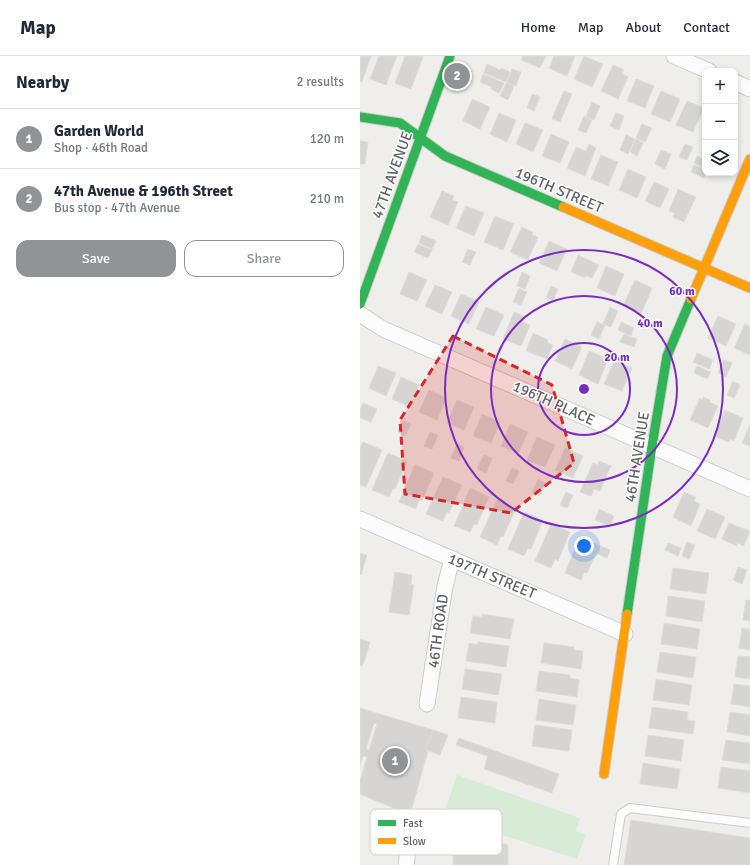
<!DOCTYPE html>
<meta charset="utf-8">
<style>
:root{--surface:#fff;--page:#f2f2f3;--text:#1f2937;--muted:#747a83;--line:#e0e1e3;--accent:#919496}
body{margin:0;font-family:Signika,sans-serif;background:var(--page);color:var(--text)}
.controls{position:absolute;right:12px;top:12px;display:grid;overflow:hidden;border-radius:8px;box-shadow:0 2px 6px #0003}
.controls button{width:36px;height:36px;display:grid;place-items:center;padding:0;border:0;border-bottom:1px solid var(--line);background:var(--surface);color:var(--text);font:20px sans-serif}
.you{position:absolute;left:224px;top:490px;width:14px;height:14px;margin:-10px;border:3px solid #fff;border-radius:50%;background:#1a73e8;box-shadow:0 0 0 6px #1a73e833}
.badge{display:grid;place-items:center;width:26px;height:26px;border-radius:50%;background:var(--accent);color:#fff;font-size:13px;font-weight:700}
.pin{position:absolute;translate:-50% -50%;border:2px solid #fff;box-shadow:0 1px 4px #0006}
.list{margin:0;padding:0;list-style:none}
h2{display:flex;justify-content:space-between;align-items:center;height:52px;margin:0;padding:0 16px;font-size:17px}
h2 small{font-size:13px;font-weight:400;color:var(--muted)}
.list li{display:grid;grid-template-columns:26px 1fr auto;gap:12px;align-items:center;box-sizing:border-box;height:60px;padding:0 16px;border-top:1px solid var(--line)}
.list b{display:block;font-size:15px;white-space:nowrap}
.list p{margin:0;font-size:13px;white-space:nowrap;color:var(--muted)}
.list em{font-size:13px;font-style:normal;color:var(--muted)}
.actions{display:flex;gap:8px;padding:12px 16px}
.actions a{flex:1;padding:9px 0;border:1px solid var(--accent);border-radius:12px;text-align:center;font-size:14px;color:var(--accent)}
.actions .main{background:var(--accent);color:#fff}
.icon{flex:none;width:22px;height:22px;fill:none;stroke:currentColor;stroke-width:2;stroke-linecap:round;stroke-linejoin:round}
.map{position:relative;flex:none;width:390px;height:809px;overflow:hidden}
header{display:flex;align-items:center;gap:24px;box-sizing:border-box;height:56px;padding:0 20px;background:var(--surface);border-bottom:1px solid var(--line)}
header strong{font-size:19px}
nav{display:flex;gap:22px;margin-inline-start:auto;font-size:14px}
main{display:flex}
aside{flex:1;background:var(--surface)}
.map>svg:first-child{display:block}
.green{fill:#d8ebd6}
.building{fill:#d6d5d3;stroke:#deddd9;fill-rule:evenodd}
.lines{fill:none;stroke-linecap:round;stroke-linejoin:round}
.lane-casing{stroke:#cbcccc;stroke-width:10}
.street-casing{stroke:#cbcccc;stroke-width:17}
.fast-casing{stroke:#cacacb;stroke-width:11}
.slow-casing{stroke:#cacacb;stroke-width:11}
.lane{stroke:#fdfcfc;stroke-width:8}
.street{stroke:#fdfcfc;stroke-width:15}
.fast{stroke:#30b455;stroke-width:9}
.slow{stroke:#ff9f0a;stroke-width:9}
.marked{fill:#d62828;fill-opacity:0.2;stroke:#d62828;stroke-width:3;stroke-dasharray:8 5;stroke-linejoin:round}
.ring{fill:none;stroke:#7b2cbf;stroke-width:2}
.labels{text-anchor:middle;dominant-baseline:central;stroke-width:3;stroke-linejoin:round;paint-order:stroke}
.street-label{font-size:15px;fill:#5f6368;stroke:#fff}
.key{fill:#fff;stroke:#cfd0d2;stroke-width:1}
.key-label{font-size:11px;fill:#5f6368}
.centre{fill:#7b2cbf;stroke:#fff;stroke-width:2}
.ring-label{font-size:12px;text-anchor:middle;font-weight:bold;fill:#7b2cbf;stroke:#fff;stroke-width:3;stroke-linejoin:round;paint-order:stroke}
</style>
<header>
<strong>Map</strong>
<nav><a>Home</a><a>Map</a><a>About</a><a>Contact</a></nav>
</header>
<main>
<aside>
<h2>Nearby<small>2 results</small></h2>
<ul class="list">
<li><span class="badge">1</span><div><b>Garden World</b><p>Shop · 46th Road</p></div><em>120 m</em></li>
<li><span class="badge">2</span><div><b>47th Avenue &amp; 196th Street</b><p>Bus stop · 47th Avenue</p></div><em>210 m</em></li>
</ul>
<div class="actions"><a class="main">Save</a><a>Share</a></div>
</aside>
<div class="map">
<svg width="390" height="809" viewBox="0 0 390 809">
<rect width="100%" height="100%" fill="#efeeea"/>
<path class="green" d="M97 719 220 762 216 775 226 778 217 803 83 760Z"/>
<g class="building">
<path d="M0 0H11L2 26 0 25Z"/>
<path d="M19 0H37L26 29 10 23Z"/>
<path d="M45 0H59L63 1 51 33 35 27Z"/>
<path d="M163 0H186L180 12 161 4Z"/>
<path d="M194 0H215L207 20 189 12Z"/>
<path d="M224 0 243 8 232 31 214 23Z"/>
<path d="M127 8 140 14 141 12 150 16 146 26 124 17Z"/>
<path d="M253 9 264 14 262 18 268 21 258 43 241 35Z"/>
<path d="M152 13 161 16 156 30 147 26Z"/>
<path d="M123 18 144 27 139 37 131 33 132 31 120 26Z"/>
<path d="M276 23 294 30 285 52 267 45Z"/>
<path d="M147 26 154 30 148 44 140 40Z"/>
<path d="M204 35 212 38 206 52 198 48Z"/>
<path d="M301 35 320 43 310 66 291 58Z"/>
<path d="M172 38 180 41 174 55 167 52Z"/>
<path d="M112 43 130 51 120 73 103 65Z"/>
<path d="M327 45 344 52 333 76 316 69Z"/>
<path d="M232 46 240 50 234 64 226 60Z"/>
<path d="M198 48 206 52 200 66 192 63Z"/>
<path d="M139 57 156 64 147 86 130 78Z"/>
<path d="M256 57 264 60 259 74 250 70Z"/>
<path d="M224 60 232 64 226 77 218 74Z"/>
<path d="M165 67 183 74 173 96 156 88Z"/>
<path d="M282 68 292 72 285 86 276 82Z"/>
<path d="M191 78 209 86 200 107 182 100Z"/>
<path d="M266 79 275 83 268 98 260 94Z"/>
<path d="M276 83 283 87 277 100 270 96Z"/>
<path d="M0 85 8 86 5 108H0Z"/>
<path d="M229 88 236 92 225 120 207 112 216 91 226 95Z"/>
<path d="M325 88 333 91 327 104 319 101Z"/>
<path d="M301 94 311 98 305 113 295 108Z"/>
<path d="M241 99 258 106 248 130 231 123Z"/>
<path d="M337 100 345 104V112L334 107Z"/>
<path d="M334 109 345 113V117H346L344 122 331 116Z"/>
<path d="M268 113 286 121 277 142 259 134Z"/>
<path d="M294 126 309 133 300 152 285 145Z"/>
<path d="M318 133 336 141 324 166 313 161 315 157 309 155Z"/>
<path d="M82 135 94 140 92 144 98 146 88 169 70 161Z"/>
<path d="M106 150 124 157 114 180 96 172Z"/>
<path d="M135 160 154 168 143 194 124 186Z"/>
<path d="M162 171 173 176 172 179 178 181 168 204 150 196Z"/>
<path d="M62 179 76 185 72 193 59 187Z"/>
<path d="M189 185 207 193 197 215 179 207Z"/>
<path d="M58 188 72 194 68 202 54 196Z"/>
<path d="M108 193 116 196 110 209 102 206Z"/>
<path d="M218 199 239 209 232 222 226 220 225 222 211 216Z"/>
<path d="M246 210 264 218 255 240 237 232Z"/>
<path d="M49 216 67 224 57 245 40 238Z"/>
<path d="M162 216 170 220 165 233 157 230Z"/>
<path d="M275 224 292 232 281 258 263 250Z"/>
<path d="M75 229 92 236 82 258 65 250Z"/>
<path d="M191 230 198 233 193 245 186 242Z"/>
<path d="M159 232 167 236 161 249 153 246Z"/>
<path d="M101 238 119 246 109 268 91 260Z"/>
<path d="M126 251 144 259 134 280 116 273Z"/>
<path d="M250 251 258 255 251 271 243 268Z"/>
<path d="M154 256 164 260 162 266 170 269 161 290 143 283Z"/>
<path d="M358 260 376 268 366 290 348 282Z"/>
<path d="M237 266 245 269 239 283 231 279Z"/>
<path d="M261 266 274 272 271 280 258 274Z"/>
<path d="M385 268 390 271V299L374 292Z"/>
<path d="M173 277 188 284 187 287 193 289 187 303 166 295Z"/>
<path d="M264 278 277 283 274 291 260 286Z"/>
<path d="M205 283 222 291 212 313 195 305Z"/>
<path d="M229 295 248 303 238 328 219 319Z"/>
<path d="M337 297 353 304 349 313 333 306Z"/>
<path d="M364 304 372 307 366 321 358 317Z"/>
<path d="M254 305 272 312 262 335 244 328Z"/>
<path d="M18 310 36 317 26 340 9 332Z"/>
<path d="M337 310 351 316 347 323 334 317Z"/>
<path d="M41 321 59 329 50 351 32 343Z"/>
<path d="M373 325 380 329 374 342 367 339Z"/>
<path d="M69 334 86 342 77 364 59 356Z"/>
<path d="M343 341 350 344 349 346 358 350 348 372 330 364 340 342 342 344Z"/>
<path d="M97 344 114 351 104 374 87 367Z"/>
<path d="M3 347 17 353 11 366 0 362V354Z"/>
<path d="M365 354 383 362 374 385 370 383 368 386 354 380Z"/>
<path d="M122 358 140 366 131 387 113 380Z"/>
<path d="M43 364 51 368 45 380 38 376Z"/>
<path d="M150 368 168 376 158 398 141 390Z"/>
<path d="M390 369V390L382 387Z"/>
<path d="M70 376 78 379 72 393 64 390Z"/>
<path d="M177 381 195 389 185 411 167 404Z"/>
<path d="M3 386 22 394 6 431 0 429V392Z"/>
<path d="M97 388 104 391 99 405 91 402Z"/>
<path d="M205 392 223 400 213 422 195 414Z"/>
<path d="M28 397 47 405 35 433 33 432 29 441 12 434Z"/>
<path d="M124 399 132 402 126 417 117 413Z"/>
<path d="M239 405 251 410 240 435 234 433 231 440 220 436 233 407 238 409Z"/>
<path d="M55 409 74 417 62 445 59 444 56 453 39 446Z"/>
<path d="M152 412 159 415 153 428 146 425Z"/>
<path d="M83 421 102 429 89 457 87 456 83 465 66 458Z"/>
<path d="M178 423 186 427 180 440 172 437Z"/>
<path d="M110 432 129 441 117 469 114 468 110 476 94 470Z"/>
<path d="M206 436 213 439 207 452 200 449Z"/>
<path d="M324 436 336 441 334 445 340 448 331 470 313 461Z"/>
<path d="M137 444 156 452 143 481 141 480 137 489 120 481Z"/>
<path d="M239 453 254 460 250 470 235 464Z"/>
<path d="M347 453 365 461 355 483 337 475Z"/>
<path d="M164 456 183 464 171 493 168 492 164 500 148 493Z"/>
<path d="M369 467 390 475 384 490 378 487 377 490 362 483Z"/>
<path d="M191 468 210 476 198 505 195 503 191 512 175 505Z"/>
<path d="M220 481 250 494 247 502 236 497 227 517 224 516 221 524 205 517Z"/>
<path d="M327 486 335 489 329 503 322 500Z"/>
<path d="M308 487 321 492 318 500 305 494Z"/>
<path d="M0 497 7 499 1 519 0 518Z"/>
<path d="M378 511 387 514 382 528 373 524Z"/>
<path d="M313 512 349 517 346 538 310 533Z"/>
<path d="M35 516 52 519 51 528 54 529 49 559 29 556Z"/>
<path d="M308 540 345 545 342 566 306 560Z"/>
<path d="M386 544H390V565L383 564Z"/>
<path d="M122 558 154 563 150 583 110 577 113 560 122 561Z"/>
<path d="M304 567 340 573 337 593 301 588Z"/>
<path d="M382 572 390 573V594L379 592Z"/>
<path d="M0 583 10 586 5 603 2 610 0 609Z"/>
<path d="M118 586 149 590 146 611 106 605 109 587 118 589Z"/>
<path d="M184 587 214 591V594L223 595 221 613 181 607Z"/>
<path d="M300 596 336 601 333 622 297 616Z"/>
<path d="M378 600 390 601V623L375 621Z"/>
<path d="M105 613 142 618 138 639 102 633Z"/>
<path d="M179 615 210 619V622L219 624 217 641 176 635Z"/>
<path d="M296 623 332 629 329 649 293 644Z"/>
<path d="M374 628 390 630V651L371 648Z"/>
<path d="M101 641 137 646 135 667 98 662Z"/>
<path d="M179 643 216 649 213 669 176 664Z"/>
<path d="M292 651 328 656 327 664 335 665 333 678 289 672Z"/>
<path d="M0 652 73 674 66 695H68L50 759 0 738V725L7 701 3 700 0 709ZM14 667 17 668 9 694 6 693Z"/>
<path d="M370 656 390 659V680L367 676Z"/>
<path d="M175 669 212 674 209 695 172 690Z"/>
<path d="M73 674 88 679 80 699 66 694Z"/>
<path d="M288 679 324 684 321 705 285 700Z"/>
<path d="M99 682 199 718 192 737 124 713 128 700 96 689Z"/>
<path d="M366 684 390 687V708L362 704Z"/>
<path d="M283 707 320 713 317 733 280 728Z"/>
<path d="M361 711 390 715V737L358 732Z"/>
<path d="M271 764 390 782V809H264Z"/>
<path d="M94 772 148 789V809H93Z"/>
</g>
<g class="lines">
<defs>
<path id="lane" d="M253 809 261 758 270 752 390 767"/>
<g id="street">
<path d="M314 0 349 15"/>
<path d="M375 26 390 33"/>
<path d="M0 258 23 273 390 433"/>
<path d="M0 463 265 578"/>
<path d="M67 648 85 530 92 503"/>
<path d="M46 809 51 774"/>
</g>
<g id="fast">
<path d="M0 61 40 67 85 100 203 151"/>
<path d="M0 248 90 0"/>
<path d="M267 558 292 390 307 300 331 243"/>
</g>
<g id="slow">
<path d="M203 151 390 232"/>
<path d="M331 243 390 103"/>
<path d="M244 718 267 558"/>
</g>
</defs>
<use href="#lane" class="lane-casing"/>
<use href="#street" class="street-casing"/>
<use href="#fast" class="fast-casing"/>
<use href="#slow" class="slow-casing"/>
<use href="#lane" class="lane"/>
<use href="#street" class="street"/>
<use href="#fast" class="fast"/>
<use href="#slow" class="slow"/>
</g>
<path class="marked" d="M93 280 192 329 214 407 151 457 45 438 40 364Z"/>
<g class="ring">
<circle cx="224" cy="333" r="46"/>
<circle cx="224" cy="333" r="93"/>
<circle cx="224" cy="333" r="139"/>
</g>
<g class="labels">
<g class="street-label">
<text transform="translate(32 119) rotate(-70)">47TH AVENUE</text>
<text transform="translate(199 134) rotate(23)">196TH STREET</text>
<text transform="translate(194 347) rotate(24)">196TH PLACE</text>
<text transform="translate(277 401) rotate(-81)">46TH AVENUE</text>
<text transform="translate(132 520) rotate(23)">197TH STREET</text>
<text transform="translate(78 575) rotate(-82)">46TH ROAD</text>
</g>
</g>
<rect x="10" y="753" width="132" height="46" rx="6" class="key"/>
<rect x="18" y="764" width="18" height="6" fill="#30b455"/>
<rect x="18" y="782" width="18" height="6" fill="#ff9f0a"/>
<g class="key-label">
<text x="43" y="771">Fast</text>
<text x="43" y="789">Slow</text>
</g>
<circle cx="224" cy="333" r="6" class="centre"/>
<g class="ring-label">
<text x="322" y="239">60 m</text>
<text x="290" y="271">40 m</text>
<text x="257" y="305">20 m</text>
</g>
</svg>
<div class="controls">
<button>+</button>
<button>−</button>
<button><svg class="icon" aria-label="layers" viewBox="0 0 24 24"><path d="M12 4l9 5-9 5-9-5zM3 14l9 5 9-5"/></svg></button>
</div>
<div class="you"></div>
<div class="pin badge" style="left:35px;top:705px">1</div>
<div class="pin badge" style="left:97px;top:20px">2</div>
</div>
</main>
